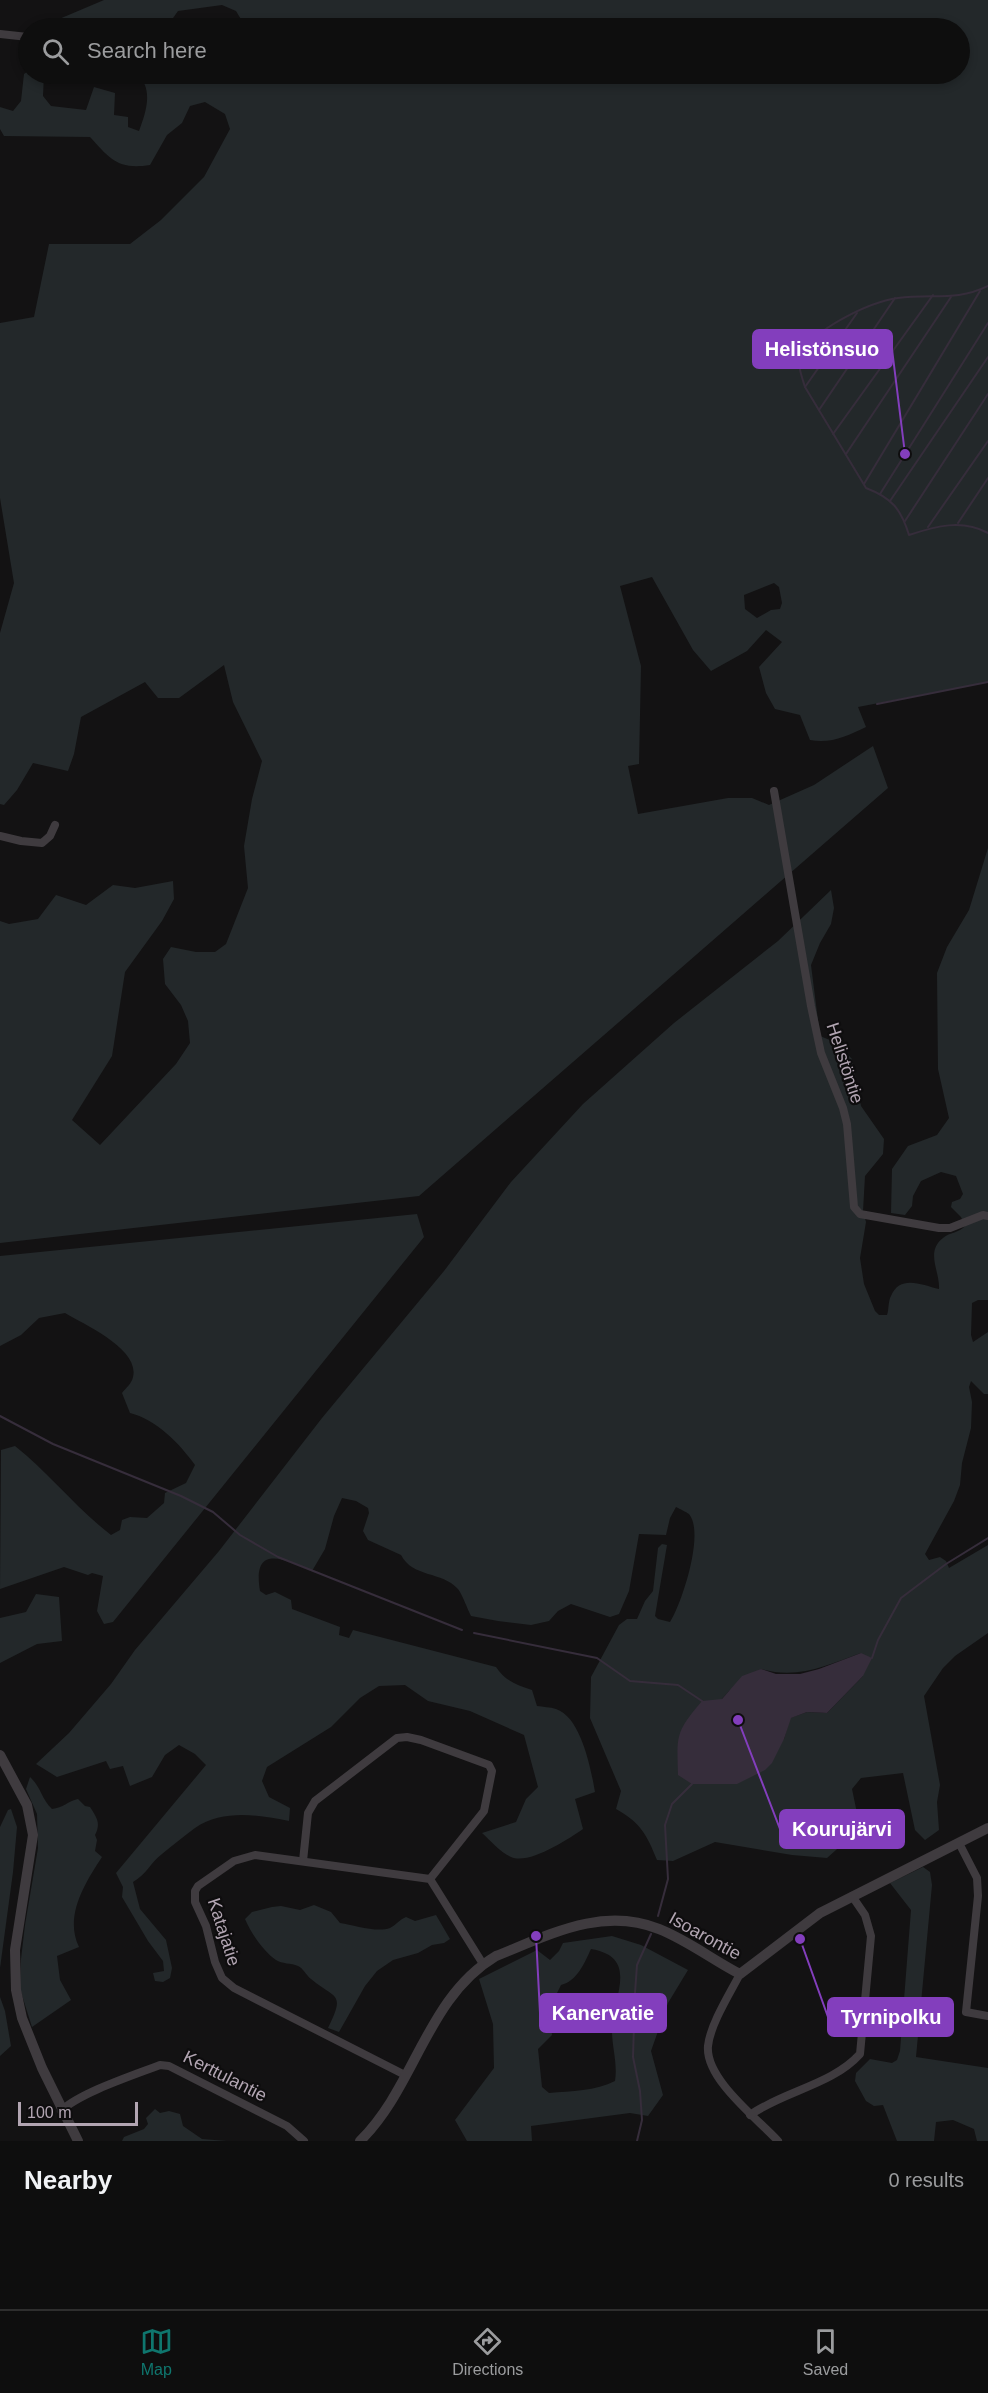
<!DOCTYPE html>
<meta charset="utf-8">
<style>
:root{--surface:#0e0e0e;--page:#1c1c1c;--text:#f1f3f6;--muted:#9b9c9e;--line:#2e2e2e;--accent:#0f766e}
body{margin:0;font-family:Helvetica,sans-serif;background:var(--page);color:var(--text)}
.scale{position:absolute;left:18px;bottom:15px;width:120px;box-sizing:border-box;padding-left:6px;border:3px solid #b2a5b2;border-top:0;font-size:16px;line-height:21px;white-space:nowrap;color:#b2a5b2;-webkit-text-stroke:4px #0e0d0e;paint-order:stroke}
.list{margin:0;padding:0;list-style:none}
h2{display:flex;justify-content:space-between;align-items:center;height:78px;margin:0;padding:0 24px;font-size:26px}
h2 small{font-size:20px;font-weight:400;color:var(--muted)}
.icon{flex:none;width:33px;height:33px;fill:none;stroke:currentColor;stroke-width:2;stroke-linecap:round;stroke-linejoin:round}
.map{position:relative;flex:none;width:988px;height:2141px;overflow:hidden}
.search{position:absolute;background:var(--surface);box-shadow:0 3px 9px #0003;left:18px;right:18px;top:18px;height:66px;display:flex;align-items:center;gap:15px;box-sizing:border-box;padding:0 21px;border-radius:33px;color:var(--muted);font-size:22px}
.sheet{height:168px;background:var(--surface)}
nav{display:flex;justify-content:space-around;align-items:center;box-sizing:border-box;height:84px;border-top:2px solid var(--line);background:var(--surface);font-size:16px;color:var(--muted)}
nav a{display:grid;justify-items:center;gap:3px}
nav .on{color:var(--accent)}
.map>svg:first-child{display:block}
.green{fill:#23282a;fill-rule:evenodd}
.water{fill:#362d3b}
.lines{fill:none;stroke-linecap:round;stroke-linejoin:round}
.stream{stroke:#362d3b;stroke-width:2}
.minor{stroke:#3f3b3f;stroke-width:8}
.tertiary{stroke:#3f3b3f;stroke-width:10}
.labels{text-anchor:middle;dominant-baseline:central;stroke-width:4.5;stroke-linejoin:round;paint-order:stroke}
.street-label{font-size:18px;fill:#b2a5b2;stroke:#0e0d0e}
.leader{fill:none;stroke:#833ebd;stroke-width:2}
.callout-dot{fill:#833ebd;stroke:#0e0d0e;stroke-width:2}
.callout{fill:#833ebd;stroke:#833ebd;stroke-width:2}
.callout-label{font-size:20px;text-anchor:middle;font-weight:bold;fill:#fff}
</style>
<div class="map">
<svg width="988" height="2141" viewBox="0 0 988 2141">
<rect width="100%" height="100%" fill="#131213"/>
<g class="green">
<path d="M104 0H988V682L858 707 866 727C847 736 831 744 810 740L800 715 775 709 766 693 759 667 782 642 766 630 747 651 711 671 693 650 652 577 620 586 641 666 639 764 628 766 638 814 728 798H752L769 805 814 785 873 746 888 788 419 1196 0 1243V921L9 924 38 919 56 895 86 905 113 885 135 888 173 881 174 899 162 921 125 972 112 1056 72 1120 100 1145 176 1064 190 1043 188 1021 181 1005 165 984 163 959 171 947 196 952H215L226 944 248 888 244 846 252 799 262 761 233 702 224 665 179 698H158L145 682 81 717 74 754 68 771 33 763 17 790 4 805 0 804V633L14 583 0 498V323L34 317 49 244H130L161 220 204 177 230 129 225 114 205 102 190 106 182 123 167 135 150 165C118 170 110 159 90 137L4 136 0 129V107L13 111 21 101 24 74 28 71V74H44L43 96 51 106 86 110 94 87 115 93 114 115 128 117V127L139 131C146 112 154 89 137 74H960V28H241L245 26 236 11 222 5 178 11 166 28H45V25ZM774 583 779 587 782 603 780 609 771 610 757 618 745 609 744 595Z"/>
<path d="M988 848V1300H978L972 1303 971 1335 973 1342 988 1332V1394H984L971 1381 969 1387 972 1402 971 1428 962 1463 960 1485 954 1501 925 1554 929 1560 940 1557 946 1561 949 1568 988 1545V1633L955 1656 943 1668 924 1696 940 1785 937 1802 939 1830 925 1840 915 1830 903 1773 861 1778 852 1789 857 1813 845 1842 827 1858 792 1855 715 1842 673 1861 657 1860C647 1835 640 1822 616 1809L621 1791 590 1718 591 1677 619 1625 627 1619H637L645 1601 653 1591 658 1548 662 1544 667 1545 655 1616 658 1619 670 1622C682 1603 705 1533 689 1514 686 1512 680 1509 676 1507L670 1518 666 1535 639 1534 629 1591 619 1614 610 1617 571 1604 558 1611 549 1621 531 1625 498 1621 471 1616C467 1608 463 1596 458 1589 442 1571 413 1578 401 1555L368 1540 363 1531 369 1513 368 1508 356 1501 342 1498 334 1516 325 1549 312 1571C284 1559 252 1543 260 1591L266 1595 275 1592 291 1600 292 1609 340 1627 339 1635 349 1638 353 1630 496 1667C505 1681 517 1685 532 1690L537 1706C543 1707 550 1707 556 1709 581 1717 591 1769 595 1792L575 1799 583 1829C567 1840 529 1865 511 1857 501 1853 490 1840 482 1833L516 1822 526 1799 538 1787 524 1735 470 1711 428 1701 405 1685 379 1686 360 1698 331 1727 267 1767 262 1781 269 1797 290 1808 289 1821C259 1815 223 1809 195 1828 184 1836 173 1845 162 1854 151 1862 146 1875 133 1882L140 1909 166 1940 172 1968 170 1978 163 1982 155 1981 153 1973 164 1971 163 1961 148 1941 122 1897 123 1887 116 1873 206 1765 195 1754 179 1745 165 1755 152 1777 130 1786 123 1766 110 1769 106 1761 57 1777 36 1764 69 1733 111 1684 135 1650 219 1551 322 1418 444 1271 511 1182 583 1104 674 1023 778 941 831 890 834 908 831 924 820 943 811 965 820 1036 837 1043 852 1059 861 1106 884 1139 883 1154 865 1176 863 1211 866 1222 860 1258 864 1284 875 1311 879 1315H887C889 1310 888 1301 891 1296 900 1274 922 1285 939 1289 940 1271 925 1252 943 1238 950 1232 959 1233 965 1226L961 1217 951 1207 952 1202 960 1199 963 1194 956 1176 941 1172 921 1181 913 1196 912 1206 905 1215 891 1213 892 1169 908 1146 937 1135 949 1118 938 1069 937 973 947 947 969 910ZM861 1653 863 1676 827 1713 807 1712 790 1718 784 1739 702 1782 692 1784 722 1699 729 1691 761 1669C798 1680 827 1665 861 1653Z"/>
<path d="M417 1214 424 1237 113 1622 104 1624 97 1611 103 1576 92 1573 88 1575 64 1567 0 1589 1 1450 15 1446C49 1473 76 1508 111 1535L120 1530 122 1520 130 1517 147 1518 164 1503 165 1493 186 1483 195 1465C179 1443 157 1420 130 1413L122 1393C126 1388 132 1383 133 1377 140 1349 85 1325 65 1313L39 1318 21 1335 0 1346V1256Z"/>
<path d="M36 1594 59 1597 62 1641 37 1644 0 1663V1618L26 1612Z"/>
<path d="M30 1777C41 1787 42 1800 52 1809 63 1808 68 1801 78 1799L85 1806 90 1807C97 1818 101 1823 95 1835L97 1840 95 1851 102 1857C85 1883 64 1916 79 1947L57 1956 60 1980 71 2000 32 2027 20 1989 21 1959 25 1925 38 1848 37 1814 26 1789Z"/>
<path d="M11 1809 17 1827 13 1872 0 1968V1827L8 1810Z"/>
<path d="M923 1867 930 1872 932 1885 916 2057 988 2068V2141H977L974 2129 953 2120 936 2122 934 2141H897L883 2105 874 2106 866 2101 855 2081 856 2073 870 2059 892 2063 897 2060 900 2051 911 1910 890 1883Z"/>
<path d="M314 1905 331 1912 340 1923C354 1925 377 1933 390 1928 396 1925 399 1920 406 1917L415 1921 436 1915 450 1939 444 1943 432 1945 418 1953 393 1960 377 1971 365 1986 339 2032 328 2028C346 1992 335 1999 311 1979 306 1975 303 1968 298 1966 291 1963 282 1964 276 1960 263 1951 251 1933 245 1919L252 1912 272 1907 281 1906 300 1910Z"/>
<path d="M612 1936 641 1945 688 1970 668 2003 651 2051 663 2095 648 2116 630 2113 531 2126 532 2141H467L455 2120 494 2068 493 2024 479 1979 537 1950 550 1960 559 1951 563 1943ZM591 1949C639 1957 614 1996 612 2025 611 2045 618 2062 615 2081 596 2091 571 2091 549 2093L542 2087 538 2049 552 2035 550 2017 556 2013V1995L561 1985C577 1981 584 1964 591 1949Z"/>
<path d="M0 1997 5 2011 11 2046 0 2056Z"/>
<path d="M155 2109 160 2113 169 2111 180 2114 183 2126 202 2139 227 2141H122L124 2137 144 2129 148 2124 146 2118Z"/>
</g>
<path class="water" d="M861 1653 872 1658 863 1676 827 1713 807 1712 791 1718 784 1739 772 1763 765 1770 737 1784H692L678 1775C677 1735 675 1733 702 1701L722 1699 742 1676 761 1669 776 1674H800L819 1669Z"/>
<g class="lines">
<g class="stream">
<path d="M988 286C956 302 931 293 898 298 870 302 812 329 801 356 797 366 802 377 805 387L866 488C892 498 901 509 909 535 936 526 962 519 988 533"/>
<path d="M805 387 857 313"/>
<path d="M819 410 895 298"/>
<path d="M833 434 933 295"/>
<path d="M846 454 951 297"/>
<path d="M864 484 980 291"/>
<path d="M880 494 988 323"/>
<path d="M890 501 988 357"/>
<path d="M905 521 988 394"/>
<path d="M958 523 988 478"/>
<path d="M928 527 988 441"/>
<path d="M877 704 988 682"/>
<path d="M0 1416 53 1444 181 1496 213 1512 240 1535 278 1557 462 1630"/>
<path d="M474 1633 597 1658 630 1681 678 1685 702 1701"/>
<path d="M872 1658 878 1640 901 1598 946 1564 988 1538"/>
<path d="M658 1916 668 1879 665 1825 672 1804 692 1784"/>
<path d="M637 2141 642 2120 640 2091 633 2057 635 1993 637 1965 651 1934"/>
</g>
<g class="minor">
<path d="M0 34 28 37"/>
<path d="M774 791 811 1006 821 1053 843 1108 847 1124 854 1207 860 1214 939 1228H950L983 1215 988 1216"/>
<path d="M0 836 21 841 42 843 50 836 55 825"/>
<path d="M959 1843 977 1878 978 1896 966 2012 988 2016"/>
<path d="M303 1861 308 1813 315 1801 397 1738 407 1737 421 1740 489 1765 492 1771 484 1811 430 1879"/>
<path d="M740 1974C730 1993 710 2025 708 2046 705 2079 758 2119 778 2141"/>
<path d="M405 2075 234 1988 222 1978 215 1962 206 1926 195 1902V1891L198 1886 234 1861 255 1855 430 1879 483 1964"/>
<path d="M61 2111C79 2093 134 2075 160 2065L169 2066 287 2126 304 2141"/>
<path d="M750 2115C784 2091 832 2085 860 2054L871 1936 865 1915 852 1896"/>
</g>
<g class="tertiary">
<path d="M0 1755 27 1805 33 1835 15 1950 16 1990 22 2018 42 2068 78 2141"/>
<path d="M360 2141C416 2086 426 1998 496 1956 549 1935 602 1906 659 1929 687 1940 713 1960 740 1974L820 1913 988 1828"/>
</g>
</g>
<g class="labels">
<g class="street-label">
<text transform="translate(845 1063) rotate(72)">Helistöntie</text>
<text transform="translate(224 1932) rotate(72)">Katajatie</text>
<text transform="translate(705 1936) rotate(29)">Isoarontie</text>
<text transform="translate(225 2076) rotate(27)">Kerttulantie</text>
</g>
</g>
<path class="leader" d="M905 454L892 349M738 1720L780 1829M536 1936L540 2013M800 1939L828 2017"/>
<g class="callout-dot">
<circle cx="905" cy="454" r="6"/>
<circle cx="738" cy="1720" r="6"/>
<circle cx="536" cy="1936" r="6"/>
<circle cx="800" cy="1939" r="6"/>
</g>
<g class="callout">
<rect x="753" y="330" width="139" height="38" rx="6"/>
<rect x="780" y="1810" width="124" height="38" rx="6"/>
<rect x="540" y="1994" width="126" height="38" rx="6"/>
<rect x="828" y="1998" width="125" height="38" rx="6"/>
</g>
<g class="callout-label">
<text x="822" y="356">Helistönsuo</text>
<text x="842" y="1836">Kourujärvi</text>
<text x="603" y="2020">Kanervatie</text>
<text x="891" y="2024">Tyrnipolku</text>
</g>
</svg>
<div class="scale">100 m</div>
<div class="search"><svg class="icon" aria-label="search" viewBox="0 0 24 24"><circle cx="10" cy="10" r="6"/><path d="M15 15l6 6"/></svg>Search here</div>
</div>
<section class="sheet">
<h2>Nearby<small>0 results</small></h2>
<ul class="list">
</ul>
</section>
<nav>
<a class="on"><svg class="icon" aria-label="map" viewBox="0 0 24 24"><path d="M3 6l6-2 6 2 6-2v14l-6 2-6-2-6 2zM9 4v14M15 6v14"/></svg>Map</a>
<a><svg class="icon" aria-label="directions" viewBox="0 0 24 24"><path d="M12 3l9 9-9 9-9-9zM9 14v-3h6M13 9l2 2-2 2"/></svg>Directions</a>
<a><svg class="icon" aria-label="saved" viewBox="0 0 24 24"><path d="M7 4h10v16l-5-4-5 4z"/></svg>Saved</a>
</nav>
